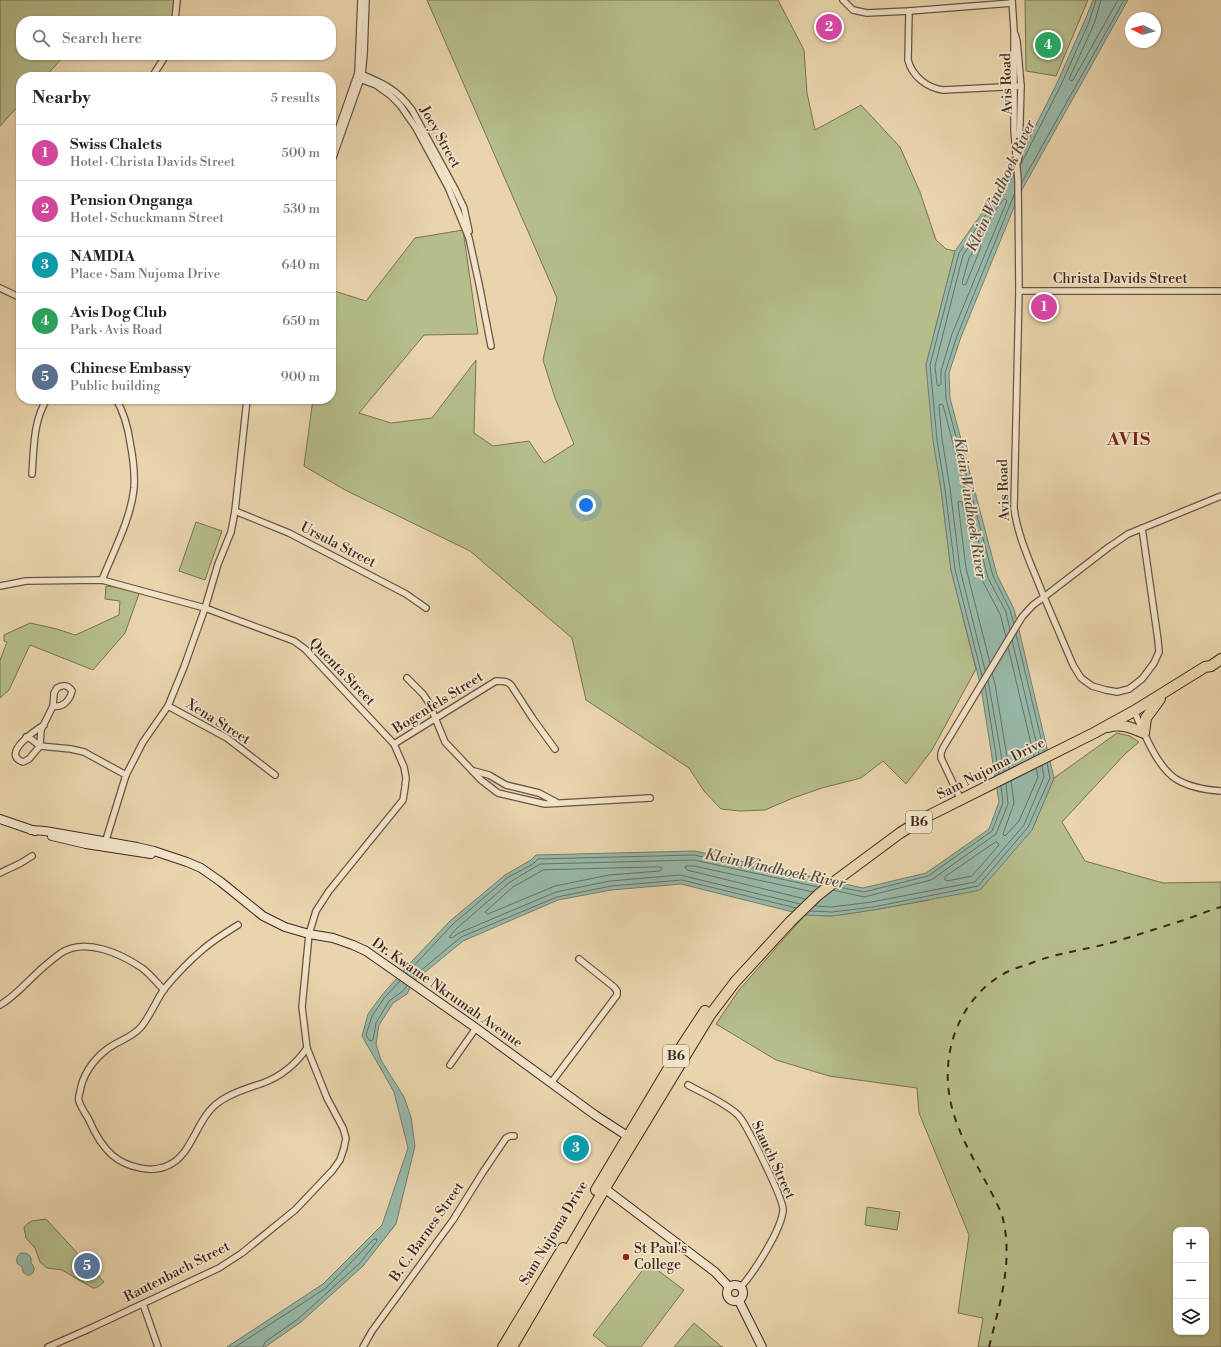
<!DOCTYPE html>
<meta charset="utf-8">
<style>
:root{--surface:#fff;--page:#f6f6f6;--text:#222;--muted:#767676;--line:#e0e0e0;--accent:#0f766e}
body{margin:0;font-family:"Libre Bodoni",serif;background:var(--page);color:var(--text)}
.controls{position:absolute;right:12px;bottom:12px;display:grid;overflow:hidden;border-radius:8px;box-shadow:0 1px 3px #0004}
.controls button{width:36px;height:36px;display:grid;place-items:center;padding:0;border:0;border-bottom:1px solid var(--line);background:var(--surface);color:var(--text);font:20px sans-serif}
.compass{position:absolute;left:1125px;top:12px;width:36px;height:36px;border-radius:50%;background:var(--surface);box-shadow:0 1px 3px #0004;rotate:275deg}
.you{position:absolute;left:586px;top:505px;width:14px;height:14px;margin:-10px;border:3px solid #fff;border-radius:50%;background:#1a73e8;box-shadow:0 0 0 6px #1a73e833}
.badge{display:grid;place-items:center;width:26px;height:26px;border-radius:50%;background:var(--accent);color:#fff;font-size:13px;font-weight:700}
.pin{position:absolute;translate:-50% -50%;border:2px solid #fff;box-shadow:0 1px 4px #0006}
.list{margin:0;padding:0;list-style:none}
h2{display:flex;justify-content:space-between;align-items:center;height:52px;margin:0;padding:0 16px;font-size:17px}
h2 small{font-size:13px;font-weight:400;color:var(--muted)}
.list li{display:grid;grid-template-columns:26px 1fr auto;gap:12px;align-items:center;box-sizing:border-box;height:56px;padding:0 16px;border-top:1px solid var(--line)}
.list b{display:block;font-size:15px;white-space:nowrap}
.list p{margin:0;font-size:13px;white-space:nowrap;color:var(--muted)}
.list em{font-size:13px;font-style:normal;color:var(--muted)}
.icon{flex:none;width:22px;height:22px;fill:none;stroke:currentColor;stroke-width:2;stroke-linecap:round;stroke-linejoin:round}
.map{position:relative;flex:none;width:1221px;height:1347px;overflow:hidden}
.search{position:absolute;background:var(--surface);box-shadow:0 1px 3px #0004;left:16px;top:16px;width:320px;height:44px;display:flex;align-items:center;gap:10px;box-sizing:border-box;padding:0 14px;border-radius:16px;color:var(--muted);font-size:15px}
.panel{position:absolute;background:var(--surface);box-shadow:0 1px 3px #0004;left:16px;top:72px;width:320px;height:332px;border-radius:16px}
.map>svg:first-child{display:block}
.green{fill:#b5bd8a;stroke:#7a7255;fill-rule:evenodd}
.water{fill:#97b8a8;stroke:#737e72}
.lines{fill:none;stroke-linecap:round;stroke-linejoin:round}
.shore{stroke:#6a7064;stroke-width:1}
.street-casing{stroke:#695343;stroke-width:8}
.secondary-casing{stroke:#3e2820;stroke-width:10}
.highway-casing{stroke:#3e2820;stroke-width:12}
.street{stroke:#f1e3c9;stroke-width:5.5}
.secondary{stroke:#f1e3c9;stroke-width:8}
.highway{stroke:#e9d4ac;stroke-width:10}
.rail{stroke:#3e2820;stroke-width:2;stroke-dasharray:7 7;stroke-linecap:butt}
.poi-dot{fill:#8f2418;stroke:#f1e3c9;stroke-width:1.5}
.labels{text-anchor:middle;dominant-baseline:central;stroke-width:3.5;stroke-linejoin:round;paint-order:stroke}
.shield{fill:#f1e3c9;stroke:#746053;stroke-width:1}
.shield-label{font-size:13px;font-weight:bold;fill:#3e2820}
.street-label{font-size:14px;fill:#3e2820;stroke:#f1e3c9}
.poi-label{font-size:14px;fill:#3e2820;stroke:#f1e3c9;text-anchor:start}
.water-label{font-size:15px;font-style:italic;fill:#544c42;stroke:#f1e3c9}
.district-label{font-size:18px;font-weight:bold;letter-spacing:1px;fill:#7a1f14;stroke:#f1e3c9}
</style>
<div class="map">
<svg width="1221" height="1347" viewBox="0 0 1221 1347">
<rect width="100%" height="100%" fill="#e9d4ac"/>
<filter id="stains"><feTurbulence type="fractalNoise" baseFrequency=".005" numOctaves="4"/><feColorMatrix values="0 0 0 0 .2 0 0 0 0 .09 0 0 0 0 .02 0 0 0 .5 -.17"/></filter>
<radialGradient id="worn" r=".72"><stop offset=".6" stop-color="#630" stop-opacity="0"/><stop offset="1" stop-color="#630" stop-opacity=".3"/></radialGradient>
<g class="green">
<path d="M0 0H177L175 21H21V55H65L45 77H21V103L0 126Z"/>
<path d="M427 0H778L804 50 807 93 815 130 861 105 900 147 920 192 936 240 946 249 955 251 926 365 951 570 976 669 932 750 906 784 883 761 861 778 822 788 793 798 765 810 740 811 721 809 704 791 689 768 586 700 572 638 470 551 345 490 304 466 313 399H331V290L366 301 415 238 463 230 478 334 424 335 359 413 391 423 432 418 476 360 474 433 493 446 529 441 544 463 574 444 555 398 543 360 557 298Z"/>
<path d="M1025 0H1088L1056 76 1026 71Z"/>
<path d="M196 522 222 531 205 580 179 571Z"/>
<path d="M106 586 140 591 125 633 93 670 30 645 9 690 0 698V660L7 642 4 641V635L30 623 57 629 75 635 80 633 119 615 120 601 105 599Z"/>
<path d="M1117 733 1130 736 1139 742 1125 754 1062 822 1085 861 1163 883 1221 882V1347H978L983 1318 958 1313 969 1235 919 1113 917 1088 829 1076 776 1060 716 1024 739 990 805 915 832 916 873 910 929 900 1032 830 1054 778ZM1176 1230H1206V1332H1176Z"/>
<path d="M867 1207 900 1212 897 1230 865 1225Z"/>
<path d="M46 1219 104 1282C100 1285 98 1288 93 1288L62 1270 47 1268 40 1262 35 1248 26 1238 24 1228 27 1224 32 1221Z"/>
<path d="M648 1263 684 1290 641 1347H608L593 1335Z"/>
<path d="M694 1323 722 1347H723H674Z"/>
</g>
<g class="water">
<path d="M1093 0H1128L1019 195 961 337 949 373 950 398 997 575 1014 609 1054 778 1032 830 981 889 976 891 873 910 832 916 805 915 681 884 611 890 558 900 463 941 413 982 407 994 393 1003 379 1025 376 1044 381 1060 404 1097 411 1117 415 1146 396 1224 363 1266 301 1322 265 1347H227L323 1284 382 1225 408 1148 394 1092 362 1036 368 1014 382 995 413 960 450 921 505 875 531 860 536 855 695 851 863 888 926 873 989 829 999 802 981 687 951 570 941 489 933 441 926 365 955 251 1008 177 1017 163 1057 83 1085 20Z"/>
<path d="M21 1253C29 1253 32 1256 31 1263 41 1272 24 1283 22 1267L17 1263C16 1258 17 1256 21 1253Z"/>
</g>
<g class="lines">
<g class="shore">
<path d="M1101 0 1094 24 1069 79 1071 81 1073 80 1118 0"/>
<path d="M1021 164 1061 85 1089 22 1096 0"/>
<path d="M1022 182 1124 0"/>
<path d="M1005 199 1007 201 952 334 941 371V384L938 386 937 384 935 366 963 255 1003 200Z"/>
<path d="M980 244 981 247 966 284 964 285 962 283 969 258 978 245Z"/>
<path d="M1014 624 1010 610 993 576 946 399 945 373 957 336 1014 195"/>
<path d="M1016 634 1044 751"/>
<path d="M1012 640 1039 754"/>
<path d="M1008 647 1034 756"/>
<path d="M990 663 966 568 958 503 959 501 962 502 982 580 1000 614 1006 637"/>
<path d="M985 670 960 569 950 488 942 439 939 406 940 404 943 405 988 578 1006 612 1010 630"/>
<path d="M992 673 995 684 1009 769"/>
<path d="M982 676 955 569 945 489 937 440 930 365 959 253 1014 175"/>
<path d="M988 680 1004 771"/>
<path d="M985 686 999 774"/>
<path d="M1011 781 1014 803 1003 834 1005 836 1019 821 1038 777 1036 768"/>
<path d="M996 842 998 843 999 845 972 876 947 881 945 880V877Z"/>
<path d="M660 867 662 868 660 871 609 875 555 886 488 914 485 912 486 911 513 887 543 870Z"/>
<path d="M838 887 864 892 928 876 992 831 1003 803 1001 786"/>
<path d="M833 890 864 897 931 880 996 834 1008 804 1006 784"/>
<path d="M805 899 687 870 685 867 687 866H694L813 892"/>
<path d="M800 904 680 875 610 881 556 892 459 933 452 938 449 937 457 928 510 882 540 864 694 860 818 887"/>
<path d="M815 906 832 907 872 902 975 882 1024 825 1044 777 1042 766"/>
<path d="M810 911 832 912 873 907 978 886 1028 827 1050 778 1047 763"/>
<path d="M407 973 453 924 507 878 533 864 538 859 694 855 823 883"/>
<path d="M413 977 461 937 557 897 611 886 682 880 796 908"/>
<path d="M400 981 385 997 372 1016 366 1035 370 1041 373 1040 376 1023 389 1001 403 991 407 986"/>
<path d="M235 1347 326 1288 374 1239H377V1241L360 1263 298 1319 265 1342 263 1347"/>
</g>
<defs>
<g id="street">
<path d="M843 0 853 10 867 13 909 11 1012 3"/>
<path d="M909 11 908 60C912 76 927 88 943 90L1021 86"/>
<path d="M175 21 177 0"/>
<path d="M1015 34 1017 41 1021 86 1019 155 1018 161"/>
<path d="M358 73C381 82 397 89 412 110L455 189 464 208 469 231"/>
<path d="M152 77 166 55"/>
<path d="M357 78 376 85 390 95 400 105 416 128 448 187 469 238 479 284 491 346"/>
<path d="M331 150 358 73 361 0"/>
<path d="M331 163 362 75 364 54 366 0"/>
<path d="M0 288 21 298"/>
<path d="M1019 291H1221"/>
<path d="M32 474C34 448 33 421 47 399"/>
<path d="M235 511 289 533 406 594 426 608"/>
<path d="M1142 528 1158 640 1159 652 1154 663 1142 679 1129 689 1117 692 1106 690 1092 686 1081 678 1073 665 1044 597 1109 547 1128 534 1221 496"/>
<path d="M102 580C113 552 131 519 134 488 135 472 133 457 130 442 128 427 124 413 116 399"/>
<path d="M0 586 26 581 102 580 205 608 294 641 305 649 394 744 404 767 406 778 405 787 403 800 329 891 316 911 309 934 302 1007 307 1048 327 1098 343 1128 346 1138 344 1148 340 1160 332 1171 295 1210 242 1253 219 1268 91 1328 48 1347"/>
<path d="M407 678 423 694 429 703 445 742 481 780 498 793 545 804 650 798"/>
<path d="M168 706 227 738 275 775"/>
<path d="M1134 711C1144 732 1156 766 1176 779 1189 787 1206 790 1221 791"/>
<path d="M44 725C36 730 0 754 23 762L29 759 40 746 41 730 53 706 54 693 57 688C64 684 68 685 72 691 70 700 63 708 53 706"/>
<path d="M26 737 31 739 40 746 71 749 84 752 126 775"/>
<path d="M394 744 496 681C503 681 507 681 511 685L533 719 555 749"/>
<path d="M474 771 489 775 506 785 539 793 556 802"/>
<path d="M961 800 941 758V753L943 748 1022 617 1033 605 1044 597C1033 568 1018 539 1014 508L1019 291 1018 180 1014 130V30L1012 0"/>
<path d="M105 843 126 775 143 742 168 706 184 667 205 608 218 564 231 532 235 511 247 399"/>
<path d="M0 873 21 863 32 856"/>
<path d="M238 925C225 933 212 941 201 951 188 962 176 975 165 988 156 1000 151 1015 141 1027 132 1038 117 1041 106 1050 93 1060 82 1076 80 1092 79 1095 78 1099 79 1101 81 1108 86 1114 89 1120 95 1134 101 1145 112 1155 126 1167 152 1174 169 1165 193 1154 196 1118 219 1102 231 1093 248 1088 263 1083 282 1076 296 1064 307 1048"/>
<path d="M0 1005C14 997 25 984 37 973 44 966 53 959 61 953 86 937 121 954 142 968 150 974 157 983 164 990"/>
<path d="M450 1065 476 1028"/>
<path d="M551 1083 617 995V991L614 987 579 959"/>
<path d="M688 1085C704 1094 724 1102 738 1115 746 1123 784 1200 783 1210 782 1229 754 1272 741 1287"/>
<path d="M143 1304 158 1347"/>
<path d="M363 1347 372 1331 453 1220 483 1172 506 1138 510 1136H514"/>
</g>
<g id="secondary">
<path d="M0 819 35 831"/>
<path d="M31 830 45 831 137 847 154 851 187 862 201 868 221 882 263 916 285 927 309 934 333 938 353 945 366 951 476 1028 595 1115 632 1139"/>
<path d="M52 836 86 844 151 854"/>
<path d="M600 1185 715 1272 729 1287"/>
<circle cx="735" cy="1293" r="8"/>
<path d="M739 1301 762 1347"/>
</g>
<g id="highway">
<path d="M1108 727C1122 723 1132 728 1144 733L1146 718 1160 699"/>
<path d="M596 1190 682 1046 705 1011"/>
<path d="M503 1347 563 1248"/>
<path d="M512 1347 605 1188 710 1015 735 982 791 921 818 895 838 879 900 833 928 816 1094 733 1134 711 1205 667 1211 666 1221 659"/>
</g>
</defs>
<use href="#street" class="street-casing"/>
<use href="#secondary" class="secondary-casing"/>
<use href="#highway" class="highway-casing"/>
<use href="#street" class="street"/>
<use href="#secondary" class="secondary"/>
<use href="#highway" class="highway"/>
<path class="rail" d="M989 1347C1000 1303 1014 1260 1002 1215 985 1174 955 1137 949 1093 942 1044 964 993 1009 971 1015 968 1021 967 1026 965 1034 962 1042 959 1049 957 1071 951 1093 948 1114 942 1137 935 1159 928 1181 921 1194 917 1207 911 1221 907"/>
</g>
<circle class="poi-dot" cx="626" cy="1257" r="4"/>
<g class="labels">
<g class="shield">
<rect x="906" y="811" width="26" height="22" rx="3"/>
<rect x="663" y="1045" width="26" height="22" rx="3"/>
</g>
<g class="shield-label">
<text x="919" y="822">B6</text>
<text x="676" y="1056">B6</text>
</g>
<g class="street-label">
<text transform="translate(1007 84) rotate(-92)">Avis Road</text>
<text transform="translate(440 137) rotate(61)">Joey Street</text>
<text x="1120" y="279">Christa Davids Street</text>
<text transform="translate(1004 490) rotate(-92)">Avis Road</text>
<text transform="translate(338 545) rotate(27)">Ursula Street</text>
<text transform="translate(342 672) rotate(46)">Quenta Street</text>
<text transform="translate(438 703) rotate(-32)">Bogenfels Street</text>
<text transform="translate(218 722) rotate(32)">Xena Street</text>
<text transform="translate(991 769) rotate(-27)">Sam Nujoma Drive</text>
<text transform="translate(447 993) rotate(35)">Dr. Kwame Nkrumah Avenue</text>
<text transform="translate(773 1160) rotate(65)">Stauch Street</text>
<text transform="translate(427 1232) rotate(-55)">B. C. Barnes Street</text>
<text transform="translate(554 1233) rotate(-59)">Sam Nujoma Drive</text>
<text transform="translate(177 1272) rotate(-27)">Rautenbach Street</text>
</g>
<g class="poi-label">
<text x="634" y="1249">St Paul's<tspan x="634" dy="16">College</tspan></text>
</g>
<g class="water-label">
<text transform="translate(1001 186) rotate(-65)">Klein Windhoek River</text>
<text transform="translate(970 508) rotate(81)">Klein Windhoek River</text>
<text transform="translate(775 869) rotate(12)">Klein Windhoek River</text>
</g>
<g class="district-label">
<text x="1129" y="439">AVIS</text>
</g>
</g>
<rect width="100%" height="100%" filter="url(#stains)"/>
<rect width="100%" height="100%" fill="url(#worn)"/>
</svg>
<div class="controls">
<button>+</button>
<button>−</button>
<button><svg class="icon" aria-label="layers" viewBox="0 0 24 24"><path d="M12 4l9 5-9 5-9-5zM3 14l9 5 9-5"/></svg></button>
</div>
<svg class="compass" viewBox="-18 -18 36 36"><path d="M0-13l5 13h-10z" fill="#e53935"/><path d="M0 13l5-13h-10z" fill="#767676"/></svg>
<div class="you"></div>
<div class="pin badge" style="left:1044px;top:307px;background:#d1479c">1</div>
<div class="pin badge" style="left:829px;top:27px;background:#d1479c">2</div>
<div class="pin badge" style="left:576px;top:1148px;background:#0f9aa8">3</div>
<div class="pin badge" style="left:1048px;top:45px;background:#2e9e5b">4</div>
<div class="pin badge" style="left:87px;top:1266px;background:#5c6f8a">5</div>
<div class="search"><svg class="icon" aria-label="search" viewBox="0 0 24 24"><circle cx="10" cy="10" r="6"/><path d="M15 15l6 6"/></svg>Search here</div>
<section class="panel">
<h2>Nearby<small>5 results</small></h2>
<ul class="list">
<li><span class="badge" style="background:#d1479c">1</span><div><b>Swiss Chalets</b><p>Hotel · Christa Davids Street</p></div><em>500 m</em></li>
<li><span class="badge" style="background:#d1479c">2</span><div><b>Pension Onganga</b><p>Hotel · Schuckmann Street</p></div><em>530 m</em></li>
<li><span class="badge" style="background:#0f9aa8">3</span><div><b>NAMDIA</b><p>Place · Sam Nujoma Drive</p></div><em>640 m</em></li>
<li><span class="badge" style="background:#2e9e5b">4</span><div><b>Avis Dog Club</b><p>Park · Avis Road</p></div><em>650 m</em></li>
<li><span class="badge" style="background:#5c6f8a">5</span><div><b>Chinese Embassy</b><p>Public building</p></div><em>900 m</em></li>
</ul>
</section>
</div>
